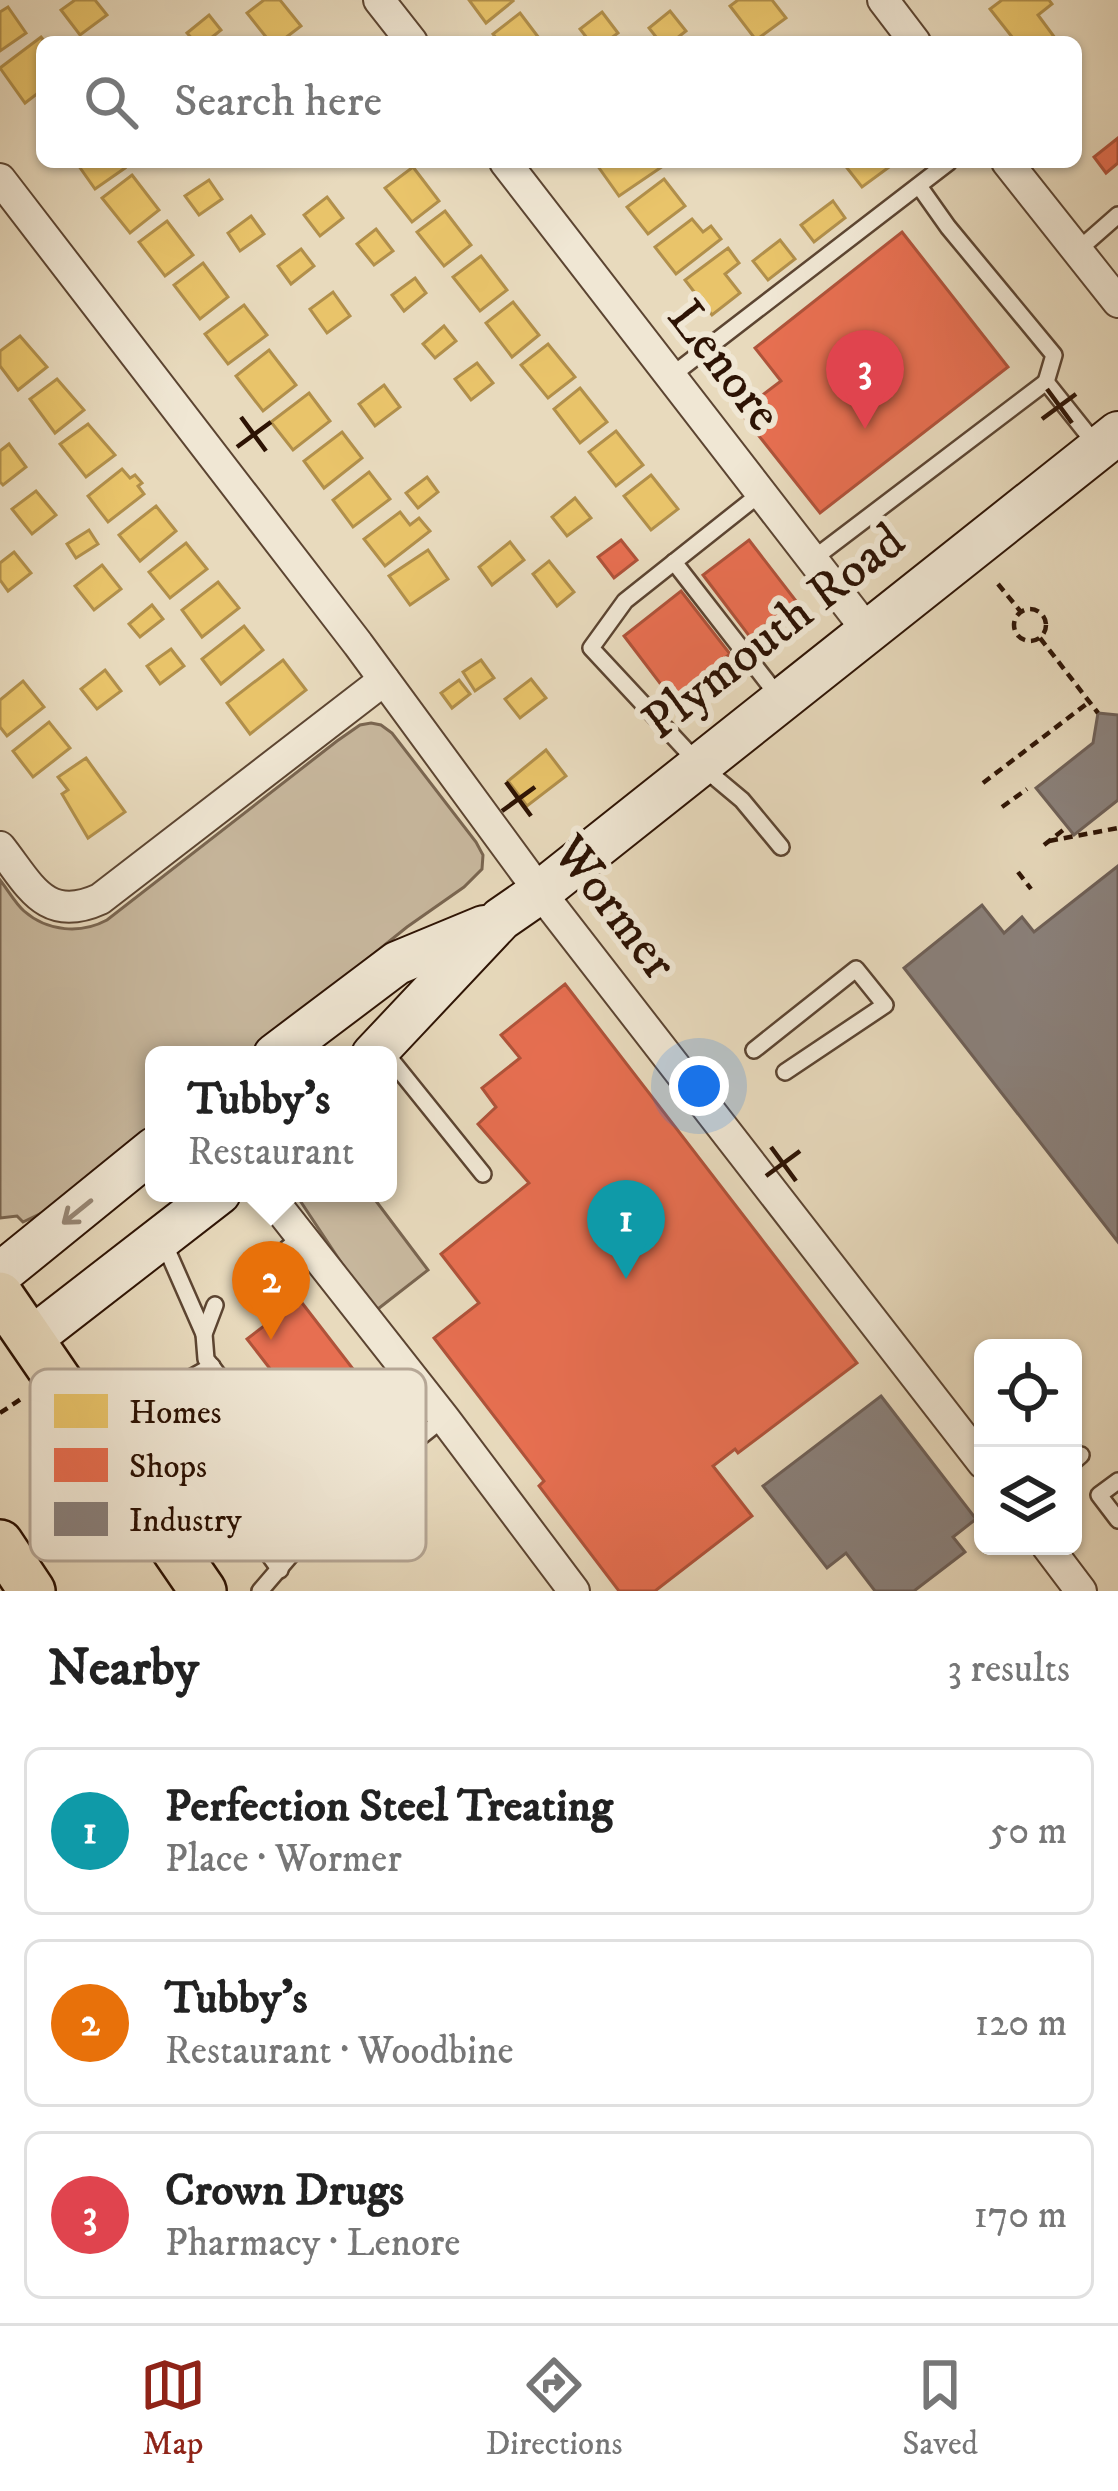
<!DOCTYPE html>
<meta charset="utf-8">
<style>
:root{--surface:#fff;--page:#f2f2f2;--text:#222;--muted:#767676;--line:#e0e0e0;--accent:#8f2418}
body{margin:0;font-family:"IM FELL DW Pica",serif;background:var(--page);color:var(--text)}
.controls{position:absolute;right:36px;bottom:36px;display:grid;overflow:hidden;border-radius:18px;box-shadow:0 3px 9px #0004}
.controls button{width:108px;height:108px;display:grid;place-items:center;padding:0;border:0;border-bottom:3px solid var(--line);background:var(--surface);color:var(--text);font:60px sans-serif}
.you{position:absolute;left:699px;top:1086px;width:42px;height:42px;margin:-30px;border:9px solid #fff;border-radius:50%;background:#1a73e8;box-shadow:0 0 0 18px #1a73e833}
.badge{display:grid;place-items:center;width:78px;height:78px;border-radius:50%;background:var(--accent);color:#fff;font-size:39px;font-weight:700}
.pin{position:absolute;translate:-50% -99px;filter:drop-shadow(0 3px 6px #0008)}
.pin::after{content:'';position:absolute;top:63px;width:42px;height:36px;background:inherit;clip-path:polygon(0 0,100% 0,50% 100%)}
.popup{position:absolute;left:145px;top:1046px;width:252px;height:156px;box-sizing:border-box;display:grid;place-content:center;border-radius:18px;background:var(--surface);filter:drop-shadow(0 3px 9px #0005);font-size:39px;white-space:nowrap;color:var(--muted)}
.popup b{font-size:45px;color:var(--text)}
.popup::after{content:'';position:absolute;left:50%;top:100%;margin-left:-24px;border:24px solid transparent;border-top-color:var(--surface)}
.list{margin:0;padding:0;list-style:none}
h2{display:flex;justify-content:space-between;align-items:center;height:156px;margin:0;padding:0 48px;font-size:51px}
h2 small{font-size:39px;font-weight:400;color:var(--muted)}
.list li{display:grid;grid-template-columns:78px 1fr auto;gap:36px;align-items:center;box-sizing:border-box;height:168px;margin:0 24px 24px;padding:0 24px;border:3px solid var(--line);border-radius:18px}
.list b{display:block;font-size:45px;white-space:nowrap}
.list p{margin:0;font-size:39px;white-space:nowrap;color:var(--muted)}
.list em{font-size:39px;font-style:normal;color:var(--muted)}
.icon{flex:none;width:66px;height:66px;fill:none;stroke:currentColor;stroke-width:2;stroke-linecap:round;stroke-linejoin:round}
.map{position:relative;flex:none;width:1118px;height:1591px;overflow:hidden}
.search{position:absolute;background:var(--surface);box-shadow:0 3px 9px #0004;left:36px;right:36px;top:36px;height:132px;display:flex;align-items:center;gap:30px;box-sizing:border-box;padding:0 42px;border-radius:18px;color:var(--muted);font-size:45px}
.sheet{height:732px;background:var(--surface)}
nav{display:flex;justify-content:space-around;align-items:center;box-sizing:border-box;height:168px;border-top:3px solid var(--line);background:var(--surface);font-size:33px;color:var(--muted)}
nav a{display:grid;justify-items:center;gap:6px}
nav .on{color:var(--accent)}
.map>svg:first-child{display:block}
.green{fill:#c8b89e;stroke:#7a6651;stroke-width:3}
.homes{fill:#e9c46a;stroke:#b18f4b;stroke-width:3}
.shops{fill:#e76f51;stroke:#af533a;stroke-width:3}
.industry{fill:#8a817c;stroke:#6e6058;stroke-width:3}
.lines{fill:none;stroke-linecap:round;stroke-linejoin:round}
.service-casing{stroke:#5c4532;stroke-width:20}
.minor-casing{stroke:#5c4532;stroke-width:34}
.secondary-casing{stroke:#2d1304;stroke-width:46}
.primary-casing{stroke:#2d1304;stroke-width:50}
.path{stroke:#2d1304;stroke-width:4.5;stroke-dasharray:9 6;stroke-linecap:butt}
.service{stroke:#f0e7d4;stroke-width:15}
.minor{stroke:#f0e7d4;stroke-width:30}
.secondary{stroke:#f0e7d4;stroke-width:42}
.primary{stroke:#e8dabd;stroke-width:45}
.oneway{stroke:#988876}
.ticks{fill:none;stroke:#2d1304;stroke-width:4.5}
.labels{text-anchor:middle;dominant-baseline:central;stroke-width:12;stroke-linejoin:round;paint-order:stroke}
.street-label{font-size:51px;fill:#2d1304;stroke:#f0e7d4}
.key{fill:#f0e7d4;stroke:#b6a796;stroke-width:3}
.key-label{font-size:33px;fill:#2d1304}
</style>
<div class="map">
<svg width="1118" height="1591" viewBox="0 0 1118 1591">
<rect width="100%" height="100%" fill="#e8dabd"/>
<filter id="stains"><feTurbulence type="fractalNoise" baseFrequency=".00167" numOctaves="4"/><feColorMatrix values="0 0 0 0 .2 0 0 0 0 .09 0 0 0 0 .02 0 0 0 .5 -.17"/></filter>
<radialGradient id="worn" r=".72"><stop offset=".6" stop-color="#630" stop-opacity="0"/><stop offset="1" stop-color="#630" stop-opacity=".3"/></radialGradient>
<g class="green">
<path d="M371 723 381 725 392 733 476 842 483 855 482 869 464 887 407 927 248 1055H154V1127L56 1206 23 1222 17 1216 0 1218V880C8 890 15 903 24 911 48 932 81 934 107 920L337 741 360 725Z"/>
<path d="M295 1193H370L428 1270 374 1312Z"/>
</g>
<g class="homes">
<path d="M75 0H95L107 15 80 35 61 10Z"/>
<path d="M264 0H280L301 26 280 42H270L247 13Z"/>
<path d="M469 0H512L513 1 486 23Z"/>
<path d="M738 0H772L786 18 756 40 730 6Z"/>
<path d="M1002 0H1049L1052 4 1038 15 1058 42H1016L990 9Z"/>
<path d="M8 7 26 33 0 51V12Z"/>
<path d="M670 11 686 31 672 42H660L649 28Z"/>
<path d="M602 12 618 33 606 42H590L580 29Z"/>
<path d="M520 13 542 42H499L493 34Z"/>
<path d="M209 15 221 30 206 42H195L187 33Z"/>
<path d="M41 37 45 42H42V90L25 103 0 68Z"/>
<path d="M76 162H121L125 168 95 189Z"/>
<path d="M602 162H665L666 164 619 196 597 165Z"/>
<path d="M854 162H896L862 187 847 168Z"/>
<path d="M413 167 439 201 412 222 385 188Z"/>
<path d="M132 175 159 210 130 233 102 198Z"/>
<path d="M664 179 685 206 648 234 627 207Z"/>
<path d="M209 180 222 199 199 215 185 196Z"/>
<path d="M327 197 343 218 320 236 304 215Z"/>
<path d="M833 201 845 218 814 242 801 225Z"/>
<path d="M445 211 471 245 444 266 417 232Z"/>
<path d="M251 216 264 234 240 251 228 233Z"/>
<path d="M692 219 703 232 711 226 721 239 676 274 655 247Z"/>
<path d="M167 221 193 255 165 276 139 242Z"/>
<path d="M376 229 393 251 374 265 357 244Z"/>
<path d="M780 240 795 259 768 280 753 261Z"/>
<path d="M728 248 739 263 725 274 740 293 712 315 685 280Z"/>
<path d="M301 249 314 266 291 284 278 266Z"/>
<path d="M481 256 507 290 480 311 453 277Z"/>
<path d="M203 263 228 297 200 319 174 285Z"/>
<path d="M415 278 426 293 404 311 392 295Z"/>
<path d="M333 292 350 316 327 333 310 309Z"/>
<path d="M513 302 539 335 512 357 486 323Z"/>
<path d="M244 305 267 335 228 364 205 334Z"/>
<path d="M444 326 456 341 435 358 423 344Z"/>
<path d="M20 336 47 367 18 390 0 366V351Z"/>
<path d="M548 344 575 377 548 398 521 365Z"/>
<path d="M269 350 296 385 263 411 236 376Z"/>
<path d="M477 363 493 383 471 400 455 379Z"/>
<path d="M57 379 84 410 55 433 30 399Z"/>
<path d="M384 385 400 407 375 426 359 404Z"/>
<path d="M580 388 607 422 580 443 554 409Z"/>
<path d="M309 393 330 421 293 450 271 422Z"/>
<path d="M88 424 115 455 86 477 60 444Z"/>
<path d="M616 431 643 465 616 486 589 452Z"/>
<path d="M342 432 362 458 324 488 304 461Z"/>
<path d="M9 444 26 467 3 485 0 482V451Z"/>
<path d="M122 469 130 478 135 475 142 483 138 486 144 494 108 522 88 496Z"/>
<path d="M369 472 390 499 353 527 333 500Z"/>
<path d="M651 475 678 509 651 530 624 496Z"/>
<path d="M427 477 438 492 418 508 406 493Z"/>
<path d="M36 491 56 515 32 534 12 509Z"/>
<path d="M575 498 591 518 567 536 552 517Z"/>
<path d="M156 506 176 531 140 561 119 535Z"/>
<path d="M400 512 410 525 419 518 430 531 385 566 364 539Z"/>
<path d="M89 530 98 544 76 558 67 544Z"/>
<path d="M510 542 524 560 492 585 479 567Z"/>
<path d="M186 543 207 569 170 598 149 572Z"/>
<path d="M428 550 448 579 410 605 389 576Z"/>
<path d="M14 552 31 573 8 591 0 580V563Z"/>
<path d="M549 561 574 592 557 606 533 574Z"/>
<path d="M102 565 121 589 94 610 75 586Z"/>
<path d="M218 582 239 608 202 637 182 610Z"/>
<path d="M152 605 163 619 140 637 129 624Z"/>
<path d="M244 626 263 650 221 684 202 659Z"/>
<path d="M171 649 184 666 160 684 147 666Z"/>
<path d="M283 660 306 690 250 734 227 703Z"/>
<path d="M481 660 494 678 475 691 463 672Z"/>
<path d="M105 670 121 691 97 709 81 689Z"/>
<path d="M531 679 546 698 520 718 505 699Z"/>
<path d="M459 680 470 694 452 708 441 693Z"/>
<path d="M23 681 44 707 7 736 0 727V700Z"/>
<path d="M49 722 70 748 33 777 13 751Z"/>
<path d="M546 750 566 776 527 806 508 781Z"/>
<path d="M86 758 125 812 88 838 62 794 68 790 58 777Z"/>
</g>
<g class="shops">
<path d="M1118 138V163L1106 173 1094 157Z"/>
<path d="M902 232 1008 367 820 513 740 412 781 381 755 348Z"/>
<path d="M621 540 637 560 614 578 598 557Z"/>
<path d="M749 540 796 601 750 637 703 575Z"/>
<path d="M681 591 730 654 672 699 624 636Z"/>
<path d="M565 984 857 1363 738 1453 735 1449 713 1466 752 1516 655 1591H619L539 1486 544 1481 434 1338 479 1303 441 1254 529 1183 478 1124 496 1107 482 1088 520 1058 501 1035Z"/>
<path d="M299 1299 370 1391 319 1432 247 1339Z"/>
<path d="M203 1379 282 1482 251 1505 173 1402Z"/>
<path d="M336 1439 408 1530 383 1550 311 1459Z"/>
</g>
<g class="industry">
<path d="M1098 713 1118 715V800L1074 835 1036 788 1093 743Z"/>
<path d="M1118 866V1242L904 968 982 905 1004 933 1022 917 1034 932Z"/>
<path d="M881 1396 976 1519 953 1537 965 1552 914 1591H875L846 1553 827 1568 763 1486Z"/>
</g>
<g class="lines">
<defs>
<g id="service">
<path d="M919 186 948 227 1054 355 1046 382"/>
<path d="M1077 251 1118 215"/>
<path d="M671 376 949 162"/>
<path d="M761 493 625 601 591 648 699 764 742 800 781 847"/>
<path d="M813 559 1046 382 1097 446"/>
<path d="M674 562 779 697"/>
<path d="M754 1050 856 969 885 1005 785 1072"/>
<path d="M388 1056 483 1174"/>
<path d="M164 1243 204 1334"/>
<path d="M266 1266 301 1237"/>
<path d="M215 1305 204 1334 206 1359 326 1514"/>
<path d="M155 1398 280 1570"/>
<path d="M96 1421 144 1404 212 1366"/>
<path d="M1073 1462 1081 1455"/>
<path d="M370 1477 444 1418"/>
<path d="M1118 1481 1099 1495 1118 1520"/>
<path d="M260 1591 326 1514 340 1501"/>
</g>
<g id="minor">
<path d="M379 0 412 42"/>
<path d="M883 0 915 42"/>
<path d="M505 162 867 630"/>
<path d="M1007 162 1118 302"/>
<path d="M0 179 358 644 540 892 983 1463"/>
<path d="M0 847C30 885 45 924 100 899L384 680"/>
<path d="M267 1193 444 1418 574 1591"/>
<path d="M1047 1546 1081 1591"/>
</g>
<g id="secondary">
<path d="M275 1055 397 963 484 927"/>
<path d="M373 1055 501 919 540 892 1118 433"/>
<path d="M0 1274 154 1149"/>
<path d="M32 1338 219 1193"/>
</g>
<g id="primary">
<path d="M0 1295 203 1591"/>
<path d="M0 1543 32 1591"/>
</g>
</defs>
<use href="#service" class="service-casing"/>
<use href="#minor" class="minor-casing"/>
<use href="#secondary" class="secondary-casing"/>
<use href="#primary" class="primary-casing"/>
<g class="path">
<path d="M998 584 1021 612"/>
<circle cx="1030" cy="625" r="16"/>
<path d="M1040 638 1098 713"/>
<path d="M983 783 1089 702"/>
<path d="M1002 807 1027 789"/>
<path d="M1049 841 1118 828"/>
<path d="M1044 845 1067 827"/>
<path d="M1018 872 1031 889"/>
<path d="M0 1413 24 1397"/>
</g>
<use href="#service" class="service"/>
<use href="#minor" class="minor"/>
<use href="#secondary" class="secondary"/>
<use href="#primary" class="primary"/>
</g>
<defs><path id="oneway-shaft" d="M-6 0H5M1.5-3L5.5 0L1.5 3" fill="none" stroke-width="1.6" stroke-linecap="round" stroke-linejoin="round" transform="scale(3)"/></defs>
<use class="oneway" href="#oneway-shaft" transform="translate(77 1212) rotate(141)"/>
<path class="ticks" d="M1047 389 1072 423M241 417 266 451M1042 419 1076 394M237 447 271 422M506 782 531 816M502 811 535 787M771 1147 796 1181M766 1176 800 1151"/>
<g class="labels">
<g class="street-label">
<text transform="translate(724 366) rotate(52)">Lenore</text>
<text transform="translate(774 632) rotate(-38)">Plymouth Road</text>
<text transform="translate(614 908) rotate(52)">Wormer</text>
</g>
</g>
<rect x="30" y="1369" width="396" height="192" rx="18" class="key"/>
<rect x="54" y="1394" width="54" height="34" fill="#e9c46a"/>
<rect x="54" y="1448" width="54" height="34" fill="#e76f51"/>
<rect x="54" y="1502" width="54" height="34" fill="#8a817c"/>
<g class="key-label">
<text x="129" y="1423">Homes</text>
<text x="129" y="1477">Shops</text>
<text x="129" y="1531">Industry</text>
</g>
<rect width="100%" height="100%" filter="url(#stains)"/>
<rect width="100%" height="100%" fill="url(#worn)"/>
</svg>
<div class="controls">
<button><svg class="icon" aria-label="locate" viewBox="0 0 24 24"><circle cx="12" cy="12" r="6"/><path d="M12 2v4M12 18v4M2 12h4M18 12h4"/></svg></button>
<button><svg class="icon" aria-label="layers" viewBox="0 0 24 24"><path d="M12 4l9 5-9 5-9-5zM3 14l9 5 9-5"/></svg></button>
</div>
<div class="you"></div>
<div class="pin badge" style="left:626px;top:1279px;background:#0f9aa8">1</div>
<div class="pin badge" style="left:271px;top:1340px;background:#e8710a">2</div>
<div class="popup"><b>Tubby's</b>Restaurant</div>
<div class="pin badge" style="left:865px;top:429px;background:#e0444e">3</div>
<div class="search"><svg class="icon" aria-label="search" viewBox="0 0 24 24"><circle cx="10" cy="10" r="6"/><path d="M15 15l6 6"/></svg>Search here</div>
</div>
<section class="sheet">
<h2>Nearby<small>3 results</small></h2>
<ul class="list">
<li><span class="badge" style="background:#0f9aa8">1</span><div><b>Perfection Steel Treating</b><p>Place · Wormer</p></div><em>50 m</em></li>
<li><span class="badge" style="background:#e8710a">2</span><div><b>Tubby's</b><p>Restaurant · Woodbine</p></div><em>120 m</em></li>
<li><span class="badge" style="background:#e0444e">3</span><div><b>Crown Drugs</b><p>Pharmacy · Lenore</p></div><em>170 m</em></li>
</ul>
</section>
<nav>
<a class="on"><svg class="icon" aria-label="map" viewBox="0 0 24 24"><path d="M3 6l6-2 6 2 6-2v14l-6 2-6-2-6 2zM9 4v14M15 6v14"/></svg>Map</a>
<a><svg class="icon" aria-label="directions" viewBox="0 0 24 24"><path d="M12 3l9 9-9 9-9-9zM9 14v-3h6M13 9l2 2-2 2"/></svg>Directions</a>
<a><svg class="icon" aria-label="saved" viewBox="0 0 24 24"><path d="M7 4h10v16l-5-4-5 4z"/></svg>Saved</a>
</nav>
